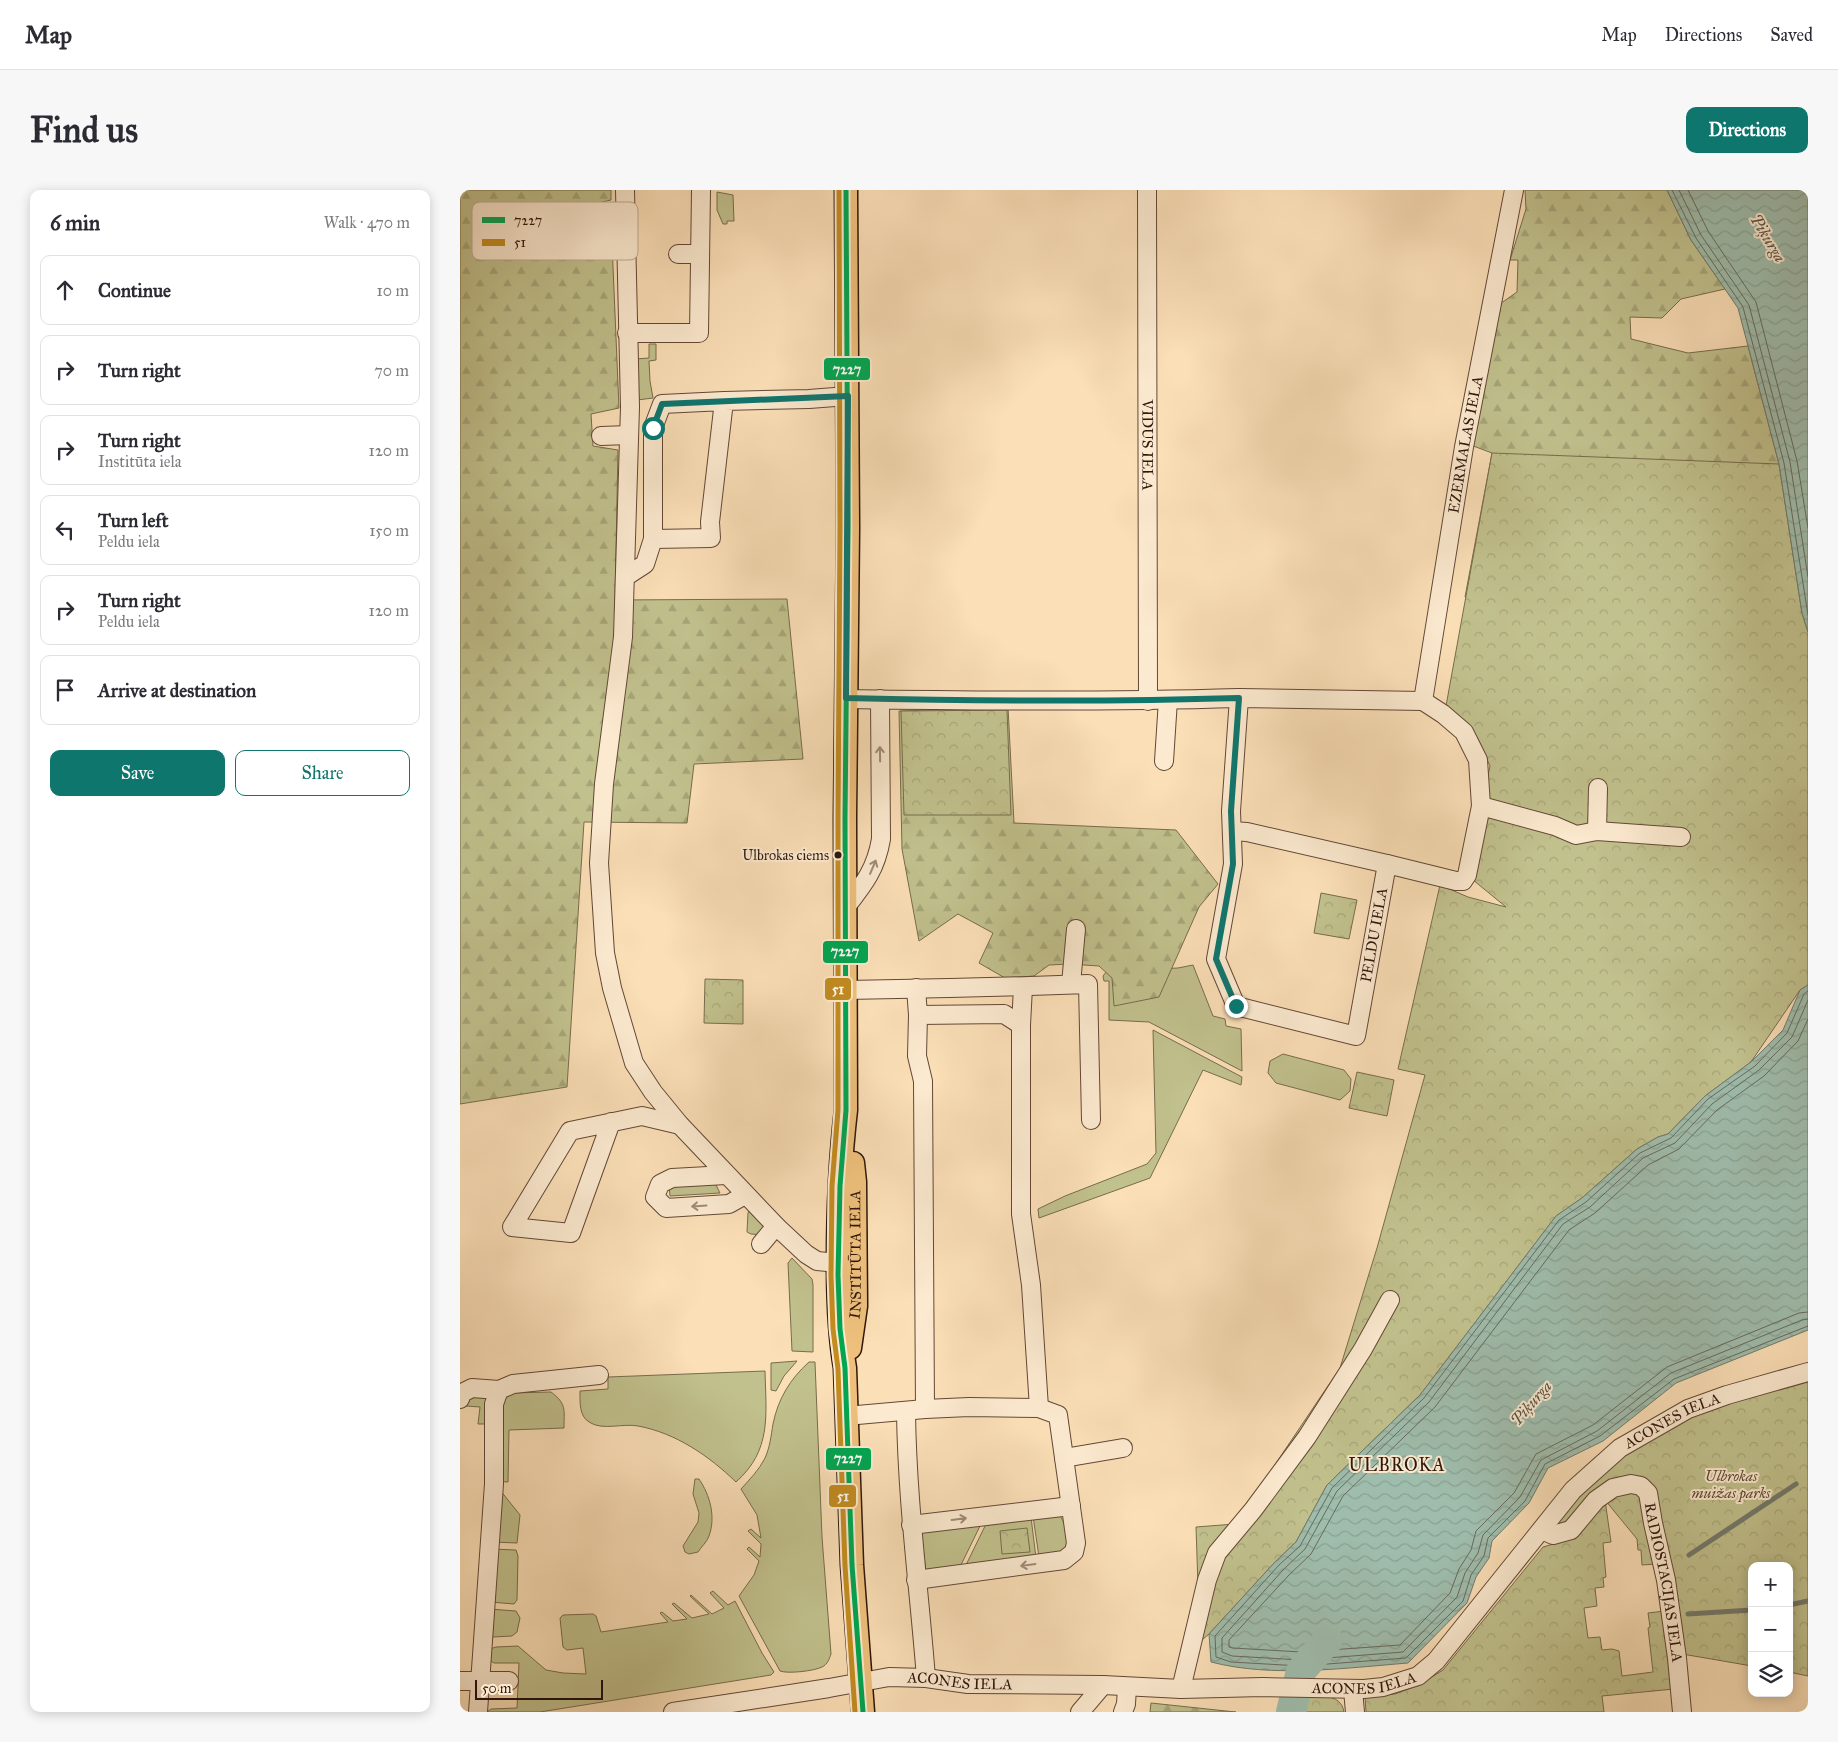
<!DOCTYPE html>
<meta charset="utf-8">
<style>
:root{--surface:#fff;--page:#f7f7f7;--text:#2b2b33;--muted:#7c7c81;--line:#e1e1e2;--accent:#0f766e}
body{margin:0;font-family:"IM FELL Great Primer",serif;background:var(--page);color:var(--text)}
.controls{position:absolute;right:15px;bottom:15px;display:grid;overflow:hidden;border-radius:10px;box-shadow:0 2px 12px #0003}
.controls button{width:45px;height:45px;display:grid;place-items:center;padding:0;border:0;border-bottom:1px solid var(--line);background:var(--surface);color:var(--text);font:25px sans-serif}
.scale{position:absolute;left:15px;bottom:12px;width:128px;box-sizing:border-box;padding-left:5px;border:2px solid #30160b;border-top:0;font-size:14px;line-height:18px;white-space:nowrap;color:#30160b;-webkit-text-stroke:4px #fcead0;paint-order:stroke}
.stop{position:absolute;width:15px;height:15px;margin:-11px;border:4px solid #0f766e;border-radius:50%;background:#fff}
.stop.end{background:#0f766e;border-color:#fff;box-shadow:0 1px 5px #0008}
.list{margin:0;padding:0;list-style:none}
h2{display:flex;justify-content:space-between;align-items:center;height:65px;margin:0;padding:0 20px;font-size:21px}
h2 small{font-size:16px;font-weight:400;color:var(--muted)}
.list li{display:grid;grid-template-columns:32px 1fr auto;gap:15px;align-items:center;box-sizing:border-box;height:70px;margin:0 10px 10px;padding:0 10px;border:1px solid var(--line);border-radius:10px}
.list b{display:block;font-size:19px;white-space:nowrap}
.list p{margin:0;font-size:16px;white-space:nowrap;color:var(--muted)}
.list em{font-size:16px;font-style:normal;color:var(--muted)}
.actions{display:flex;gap:10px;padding:15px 20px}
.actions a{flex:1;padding:11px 0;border:1px solid var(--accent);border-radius:10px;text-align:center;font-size:18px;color:var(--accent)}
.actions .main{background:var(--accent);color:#fff}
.icon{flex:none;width:28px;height:28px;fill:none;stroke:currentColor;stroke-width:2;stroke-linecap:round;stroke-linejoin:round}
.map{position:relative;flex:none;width:1348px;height:1522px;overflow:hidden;border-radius:10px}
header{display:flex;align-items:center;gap:30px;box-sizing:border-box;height:70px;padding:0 25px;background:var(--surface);border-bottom:1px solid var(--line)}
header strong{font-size:24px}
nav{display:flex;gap:28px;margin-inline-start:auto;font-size:18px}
.intro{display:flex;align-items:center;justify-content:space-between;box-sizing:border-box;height:120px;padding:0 30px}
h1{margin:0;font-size:35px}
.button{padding:12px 22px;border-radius:10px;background:var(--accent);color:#fff;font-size:18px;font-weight:700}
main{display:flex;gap:30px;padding:0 30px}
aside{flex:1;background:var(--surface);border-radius:10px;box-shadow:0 2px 12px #0003}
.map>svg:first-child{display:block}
.grass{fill:#c1c18d;stroke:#786c4c}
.forest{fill:url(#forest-firs);stroke:#786c4c}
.park{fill:url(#park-crowns);stroke:#786c4c}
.water{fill:url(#water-waves);stroke:#737a6c}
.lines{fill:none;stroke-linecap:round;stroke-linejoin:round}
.shore{stroke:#686a5c;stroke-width:1}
.stream{stroke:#737a6c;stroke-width:5}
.river{stroke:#9fbdad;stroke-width:30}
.minor-casing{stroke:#634836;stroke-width:20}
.major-casing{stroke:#30160b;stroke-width:25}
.minor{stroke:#fcead0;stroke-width:18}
.major{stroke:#eec07c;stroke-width:22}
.bus-1-casing{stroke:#fcead0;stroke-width:9}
.bus-2-casing{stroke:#fcead0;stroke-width:9}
.bus-1{stroke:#00a651;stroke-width:5}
.bus-2{stroke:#c38c20;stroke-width:5}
.oneway{stroke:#a08b77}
.route{stroke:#0f766e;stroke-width:6}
.bus-dot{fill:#30160b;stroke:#fcead0;stroke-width:2}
.labels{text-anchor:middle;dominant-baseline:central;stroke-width:4;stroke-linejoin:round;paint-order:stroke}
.bus-label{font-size:14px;fill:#30160b;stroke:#fcead0;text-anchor:end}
.street-label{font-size:15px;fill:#30160b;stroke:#fcead0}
.park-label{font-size:15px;font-style:italic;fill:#5c4932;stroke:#fcead0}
.water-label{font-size:16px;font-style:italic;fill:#575044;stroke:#fcead0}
.quarter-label{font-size:18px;letter-spacing:1px;fill:#30160b;stroke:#fcead0}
.key{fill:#fcead0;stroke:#bfaa95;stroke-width:1}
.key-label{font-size:14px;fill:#30160b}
.line-badge{stroke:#fcead0;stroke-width:2}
.badge-label{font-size:14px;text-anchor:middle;font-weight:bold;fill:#fff}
</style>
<header>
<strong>Map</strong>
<nav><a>Map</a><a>Directions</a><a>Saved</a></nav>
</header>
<div class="intro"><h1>Find us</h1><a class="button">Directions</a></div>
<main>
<aside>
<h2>6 min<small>Walk · 470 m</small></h2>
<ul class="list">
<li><svg class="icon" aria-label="ahead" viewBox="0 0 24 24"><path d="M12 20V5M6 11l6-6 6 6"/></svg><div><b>Continue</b></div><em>10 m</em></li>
<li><svg class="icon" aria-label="right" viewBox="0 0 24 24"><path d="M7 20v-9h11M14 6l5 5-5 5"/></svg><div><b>Turn right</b></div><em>70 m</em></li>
<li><svg class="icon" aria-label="right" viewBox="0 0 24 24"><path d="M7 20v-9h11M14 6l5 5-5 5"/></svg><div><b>Turn right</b><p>Institūta iela</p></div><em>120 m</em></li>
<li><svg class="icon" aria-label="left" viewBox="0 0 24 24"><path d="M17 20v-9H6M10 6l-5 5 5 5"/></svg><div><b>Turn left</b><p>Peldu iela</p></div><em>150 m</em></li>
<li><svg class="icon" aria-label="right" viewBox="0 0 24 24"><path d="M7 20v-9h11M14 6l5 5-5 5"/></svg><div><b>Turn right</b><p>Peldu iela</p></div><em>120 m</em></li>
<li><svg class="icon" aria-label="arrive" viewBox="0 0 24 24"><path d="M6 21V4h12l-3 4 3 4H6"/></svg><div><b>Arrive at destination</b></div></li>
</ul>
<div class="actions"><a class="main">Save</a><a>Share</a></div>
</aside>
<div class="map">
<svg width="1348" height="1522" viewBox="0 0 1348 1522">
<defs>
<pattern id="forest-firs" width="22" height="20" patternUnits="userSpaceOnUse" patternTransform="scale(1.25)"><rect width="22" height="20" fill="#c1c18d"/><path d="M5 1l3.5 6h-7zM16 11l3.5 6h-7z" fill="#a6a578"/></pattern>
<pattern id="park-crowns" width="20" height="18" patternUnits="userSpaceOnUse" patternTransform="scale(1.25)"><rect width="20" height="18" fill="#c1c18d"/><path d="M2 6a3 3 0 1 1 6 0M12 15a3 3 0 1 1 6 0" fill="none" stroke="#a6a578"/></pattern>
<pattern id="water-waves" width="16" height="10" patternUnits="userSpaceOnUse" patternTransform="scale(1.25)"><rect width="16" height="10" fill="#9fbdad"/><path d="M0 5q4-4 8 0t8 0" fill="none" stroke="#89a294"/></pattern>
</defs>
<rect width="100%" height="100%" fill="#fbdfb7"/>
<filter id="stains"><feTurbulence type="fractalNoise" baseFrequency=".004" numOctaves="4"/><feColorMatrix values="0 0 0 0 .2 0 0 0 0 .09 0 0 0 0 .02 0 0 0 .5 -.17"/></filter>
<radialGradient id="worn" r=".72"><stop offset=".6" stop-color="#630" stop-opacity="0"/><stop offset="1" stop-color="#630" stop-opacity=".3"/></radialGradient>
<g class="grass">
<path d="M257 2 273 5 274 31H267V34H263L257 20Z"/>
<path d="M189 154H196V170L189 171 190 191 193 208 177 210 176 169 189 168Z"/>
<path d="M733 775 753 826 765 829 766 836 781 839 782 881 689 832 649 830V791H644L643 786 647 781 718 778Z"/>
<path d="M693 840 782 887 781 895 743 880 690 988 579 1028 578 1019 605 1006 687 974 696 963Z"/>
<path d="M823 864 884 880 891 889 890 901 880 910 816 893 808 883 810 871Z"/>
<path d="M255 993 260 1003 210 1006 209 996Z"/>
<path d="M289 1021 307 1040 304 1045 291 1044 287 1042 288 1023Z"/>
<path d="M332 1068 352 1089 353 1095V1162L332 1161 328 1073Z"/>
<path d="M337 1171 324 1186 316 1201 311 1200V1173Z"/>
<path d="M349 1172H355L362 1347 371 1464C369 1469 368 1474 362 1477 354 1481 328 1484 320 1481L279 1406 294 1385 299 1371 287 1359 289 1357 300 1367 301 1354 288 1341 291 1339 301 1348 297 1325 281 1299C290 1289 299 1280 305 1268 310 1257 311 1246 313 1234 318 1209 330 1189 349 1172Z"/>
<path d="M305 1181C306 1225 312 1260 276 1292 249 1266 216 1243 178 1236 163 1233 142 1241 129 1232 119 1226 120 1212 120 1201L148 1199V1187Z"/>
<path d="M91 1202C107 1214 104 1220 104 1238L49 1240 48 1292 36 1291 43 1205 51 1203Z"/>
<path d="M23 1205 27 1208 28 1215 27 1234H18L20 1217 6 1216V1211L10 1207Z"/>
<path d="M235 1289H239C250 1305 256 1327 249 1346 247 1352 241 1357 238 1362L229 1364 225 1362 223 1356 238 1332 239 1323 233 1304Z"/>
<path d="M40 1300 60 1325 57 1353 33 1352Z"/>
<path d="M573 1326H600C607 1336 613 1356 599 1364 594 1367 585 1366 579 1367Z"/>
<path d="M571 1327 576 1368 505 1377 526 1334Z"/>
<path d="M521 1334 499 1379 466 1382 461 1341Z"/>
<path d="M32 1359 56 1360 58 1366 57 1410 54 1414 30 1412Z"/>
<path d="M253 1401 268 1415 275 1411 302 1463 314 1482 311 1485 80 1522H27L31 1519 57 1518 59 1473H34L29 1470 30 1459 36 1457 58 1456 86 1480 103 1483 126 1484 123 1458 107 1460 103 1457 100 1428 103 1425 133 1424 136 1426 141 1442 208 1432 200 1423 202 1422 213 1431 227 1429 212 1414 214 1413 232 1428 249 1424 230 1406 231 1405 252 1424 264 1418 250 1403Z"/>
<path d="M29 1419 56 1421 60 1428 57 1442 52 1446 33 1447 29 1442Z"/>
</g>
<g class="forest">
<path d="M0 0H151V10L134 14 135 46 152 53 159 218 131 224 133 256 158 260 155 410 327 409 343 569 234 574 227 633 124 632 107 897 0 914Z"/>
<path d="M1065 0H1207L1231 50 1265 99 1221 109 1202 128 1170 127 1171 149 1228 163 1288 156 1319 274 1005 407 1032 263 1008 254 1037 116 1057 102 1058 70H1050L1066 19Z"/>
<path d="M548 517 554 633 716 640 758 694 739 717 699 807 654 816 652 788 639 776 609 774 589 775 574 786 545 788 519 773 533 743 498 724 459 751 442 659 439 521Z"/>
<path d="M691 1513 766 1521 776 1522H690Z"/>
</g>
<g class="park">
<path d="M1032 263 1319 274 1342 423 1348 442V795L1340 800 1291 872 1245 906 1208 944 1198 947 1177 959 1122 1008 1096 1026 960 1205 867 1295 836 1352 815 1372 749 1444 720 1469 738 1396 736 1337 775 1334 880 1178 917 1058 965 885 938 879 980 695 1008 707 1046 717 1007 685 1030 576 1017 547 986 516Z"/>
<path d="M547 520 551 625H444L441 521Z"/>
<path d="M861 703 897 710 889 749 854 743Z"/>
<path d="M245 789 283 790V834L244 833Z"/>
<path d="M897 882 934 890 927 926 889 918Z"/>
<path d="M1348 1191V1486L1329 1482V1376H1292V1476L1222 1464 1214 1389 1173 1289 1112 1331 1100 1334 1098 1333 1131 1293 1150 1275 1171 1261 1225 1229 1273 1212Z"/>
<path d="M1170 1299 1180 1302 1185 1308 1196 1374 1182 1375 1181 1360H1178L1177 1349 1145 1310 1151 1352 1143 1353 1146 1387 1143 1388 1144 1397 1135 1398 1137 1416 1124 1418 1128 1448 1140 1447 1142 1460 1152 1459 1159 1461 1162 1486 1193 1482 1188 1438 1190 1437 1188 1423 1205 1421 1214 1499 1142 1506 1144 1522H906L905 1507 935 1504 959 1495 983 1480 1083 1357 1114 1348 1145 1307 1156 1301Z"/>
<path d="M567 1338 570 1362 542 1364 540 1341Z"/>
<path d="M841 1506C856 1506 881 1502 884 1522H837Z"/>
</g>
<g class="water">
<path d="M1207 0H1345L1348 3V442L1342 423 1319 274 1278 118 1231 50Z"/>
<path d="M1348 795V1140L1216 1193 1143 1251 1088 1278 1069 1313 1032 1351 1029 1368 1016 1387 1007 1413 948 1473C886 1478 812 1488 751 1472L749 1444 815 1372 836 1352 867 1295 960 1205 1096 1026 1122 1008 1177 959 1198 947 1208 944 1245 906 1291 872 1323 840 1340 800Z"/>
</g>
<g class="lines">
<g class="shore">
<path d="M1212 0 1236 48 1283 117 1324 273 1348 425"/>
<path d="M1219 0 1241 45 1289 115 1330 272 1348 387"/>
<path d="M1228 0 1248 41 1296 112 1337 271 1348 338"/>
<path d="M1348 801 1344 804 1327 843 1295 876 1248 909 1211 948 1180 963 1126 1012 1099 1030 964 1208 872 1298 840 1356 819 1375 755 1446 756 1467 771 1472 841 1476 946 1468 1003 1411 1011 1385 1024 1366 1028 1348 1065 1311 1085 1274 1140 1246 1214 1189 1348 1136"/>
<path d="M1348 810 1332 847 1299 880 1252 914 1215 953 1183 968 1130 1017 1103 1034 969 1212 877 1301 845 1359 823 1380 762 1448V1462L772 1466 841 1470 943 1462 997 1407 1005 1383 1018 1363 1023 1345 1060 1307 1081 1270 1137 1241 1211 1183 1342 1130 1348 1129"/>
<path d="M1348 829 1338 851 1304 886 1257 920 1219 959 1188 975 1135 1023 1109 1040 975 1217 883 1306 851 1364 829 1385 769 1450V1457L773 1458 841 1462 940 1455 990 1403 999 1379 1011 1360 1016 1341 1054 1303 1076 1264 1133 1235 1207 1177 1339 1123 1348 1122"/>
</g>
<g class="stream">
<path d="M1229 1365 1336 1294"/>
<path d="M1329 1415 1348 1411"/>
<path d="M1228 1424 1292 1420"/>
</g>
<path class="river" d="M831 1522 841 1481 868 1450"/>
<defs>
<g id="minor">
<path d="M165 0 170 217 163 447 144 594 139 673 145 763 152 798 174 873 193 902 220 935 316 1036 346 1064 357 1071 389 1074"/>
<path id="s1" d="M687 0 688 511"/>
<path d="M218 64H240"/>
<path d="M167 143H239L241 0"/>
<path d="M264 211 202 214 193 238V349L251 348 250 332 264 211 349 209 388 206"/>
<path d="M141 246 169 245"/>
<path d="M165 387 185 374 193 349"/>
<path d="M779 508 963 511 983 524 1004 542 1018 570 1021 616 1007 685 1003 691H996L927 674 896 846 776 816 756 769 773 674 771 621Z"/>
<path d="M386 509C517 511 648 512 779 508"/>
<path id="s2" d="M963 511 1004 257 1054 0"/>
<path d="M704 571 708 510"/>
<path d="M1021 616 1095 636 1116 645 1137 641 1221 647"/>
<path d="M772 641 787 642 927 674"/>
<path d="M1137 641 1138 598"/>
<path d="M386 717C404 694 416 679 421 649L420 509"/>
<path d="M611 794 616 739"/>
<path d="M563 797 561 835V1024L571 1095 579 1218"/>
<path d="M456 798 458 825 457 866 463 891 465 1219"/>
<path d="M386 800C467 799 547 797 628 794L631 930"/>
<path d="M458 825 544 824 561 835"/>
<path d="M151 932 111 1043 52 1037 110 941 182 926 220 935"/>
<path d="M266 985 212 988 200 994 195 1007 206 1018 269 1014 285 1005"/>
<path d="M301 1054 316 1036"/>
<path d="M0 1209 2 1203 12 1198 39 1200"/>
<path d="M446 1221C447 1310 459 1398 466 1488"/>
<path d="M386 1226 465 1219 509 1217 579 1218 598 1225 616 1353 614 1362 604 1370 456 1390"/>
<path d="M604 1268 663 1258"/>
<path d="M451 1335 611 1316"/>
<path id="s3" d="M1082 1340 1093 1345 1111 1340 1136 1310 1153 1298 1171 1294 1181 1296 1188 1303 1193 1333 1206 1390 1217 1468 1222 1522"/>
<path d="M0 1491H49"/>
<path d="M721 1499 747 1390 757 1363 793 1320 847 1247 903 1159 930 1110"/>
<path d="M893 1500 895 1522"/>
<path d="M18 1522 34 1294V1214L39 1200 53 1194 139 1185"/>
<path id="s4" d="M213 1522 369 1498 429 1487 466 1488 508 1494 643 1495 721 1499 803 1497 904 1499 923 1497 958 1486 976 1471 1113 1300 1160 1258 1228 1219 1267 1205 1348 1182"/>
<path d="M620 1522 643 1495"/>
<path d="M663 1522 666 1514 667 1497"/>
</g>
<g id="major">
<path d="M386 0 388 338 385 628 386 920C380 971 378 1021 378 1072 378 1108 379 1143 385 1178L392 1375 403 1522"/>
<path id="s5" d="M390 1158 396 1116 395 992 393 973"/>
</g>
</defs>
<use href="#minor" class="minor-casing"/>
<use href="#major" class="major-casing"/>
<use href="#minor" class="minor"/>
<use href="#major" class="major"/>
<defs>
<path id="bus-1" d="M386 0 388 338 385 628 386 920 380 996 378 1085 380 1139 385 1178 392 1375 403 1522"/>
<path id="bus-2" d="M379 0 380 338 378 628V920L372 996 371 1086 373 1139 378 1179 385 1376 395 1522"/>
</defs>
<use href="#bus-1" class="bus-1-casing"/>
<use href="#bus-2" class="bus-2-casing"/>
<use href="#bus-1" class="bus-1"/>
<use href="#bus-2" class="bus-2"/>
</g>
<defs><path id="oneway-shaft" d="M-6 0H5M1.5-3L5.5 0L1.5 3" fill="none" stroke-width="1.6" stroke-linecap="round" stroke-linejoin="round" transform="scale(1.25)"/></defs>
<g class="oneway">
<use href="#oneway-shaft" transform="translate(420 564) rotate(-91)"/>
<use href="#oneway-shaft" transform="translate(413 677) rotate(-67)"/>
<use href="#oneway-shaft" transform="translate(239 1016) rotate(176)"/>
<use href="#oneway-shaft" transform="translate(499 1329) rotate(-7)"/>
<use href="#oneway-shaft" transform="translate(568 1375) rotate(172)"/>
</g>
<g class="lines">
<path class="route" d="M193 238 202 214 388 206 386 508C518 511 648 512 779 508L771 621 773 674 756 769 776 816"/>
</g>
<circle class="bus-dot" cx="378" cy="665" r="4.5"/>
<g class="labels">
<g class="bus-label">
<text x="369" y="665">Ulbrokas ciems</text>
</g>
<g class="street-label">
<text stroke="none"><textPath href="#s1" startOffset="255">VIDUS IELA</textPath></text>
<text stroke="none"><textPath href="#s2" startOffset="260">EZERMALAS IELA</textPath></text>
<text transform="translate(914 745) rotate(-80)">PELDU IELA</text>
<text stroke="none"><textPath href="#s5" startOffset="94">INSTITŪTA IELA</textPath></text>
<text stroke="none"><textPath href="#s4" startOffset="1115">ACONES IELA</textPath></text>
<text stroke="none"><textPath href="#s3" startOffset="220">RADIOSTACIJAS IELA</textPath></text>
<text stroke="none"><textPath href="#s4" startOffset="290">ACONES IELA</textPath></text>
<text stroke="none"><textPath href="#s4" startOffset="695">ACONES IELA</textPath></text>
</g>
<g class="park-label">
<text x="1271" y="1286">Ulbrokas<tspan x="1271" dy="17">muižas parks</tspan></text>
</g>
<g class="water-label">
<text transform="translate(1308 48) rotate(59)">Piķurga</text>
<text transform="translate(1071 1213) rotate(-49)">Piķurga</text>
</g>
<g class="quarter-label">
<text x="937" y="1275">ULBROKA</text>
</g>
</g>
<rect x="12" y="12" width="166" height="58" rx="8" class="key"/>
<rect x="22" y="27" width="23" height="6" fill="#00a651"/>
<rect x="22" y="49" width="23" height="7" fill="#c38c20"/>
<g class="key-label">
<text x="54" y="35">7227</text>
<text x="54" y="57">51</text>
</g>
<g class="line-badge">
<rect x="363" y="167" width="48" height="24" rx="5" fill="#00a651"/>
<rect x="362" y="750" width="47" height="24" rx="5" fill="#00a651"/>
<rect x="364" y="787" width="28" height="24" rx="5" fill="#c38c20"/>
<rect x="365" y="1257" width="47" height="24" rx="5" fill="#00a651"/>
<rect x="368" y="1294" width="29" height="24" rx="5" fill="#c38c20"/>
</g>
<g class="badge-label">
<text x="387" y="184">7227</text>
<text x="385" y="766">7227</text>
<text x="378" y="804">51</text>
<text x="388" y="1273">7227</text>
<text x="383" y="1311">51</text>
</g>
<rect width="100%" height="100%" filter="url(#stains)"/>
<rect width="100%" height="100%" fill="url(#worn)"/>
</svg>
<div class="controls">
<button>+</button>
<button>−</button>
<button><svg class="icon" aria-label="layers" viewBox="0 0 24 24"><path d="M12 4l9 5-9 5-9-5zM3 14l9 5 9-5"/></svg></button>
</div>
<div class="scale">50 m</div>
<div class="stop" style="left:193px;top:238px"></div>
<div class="stop end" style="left:776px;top:816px"></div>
</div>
</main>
